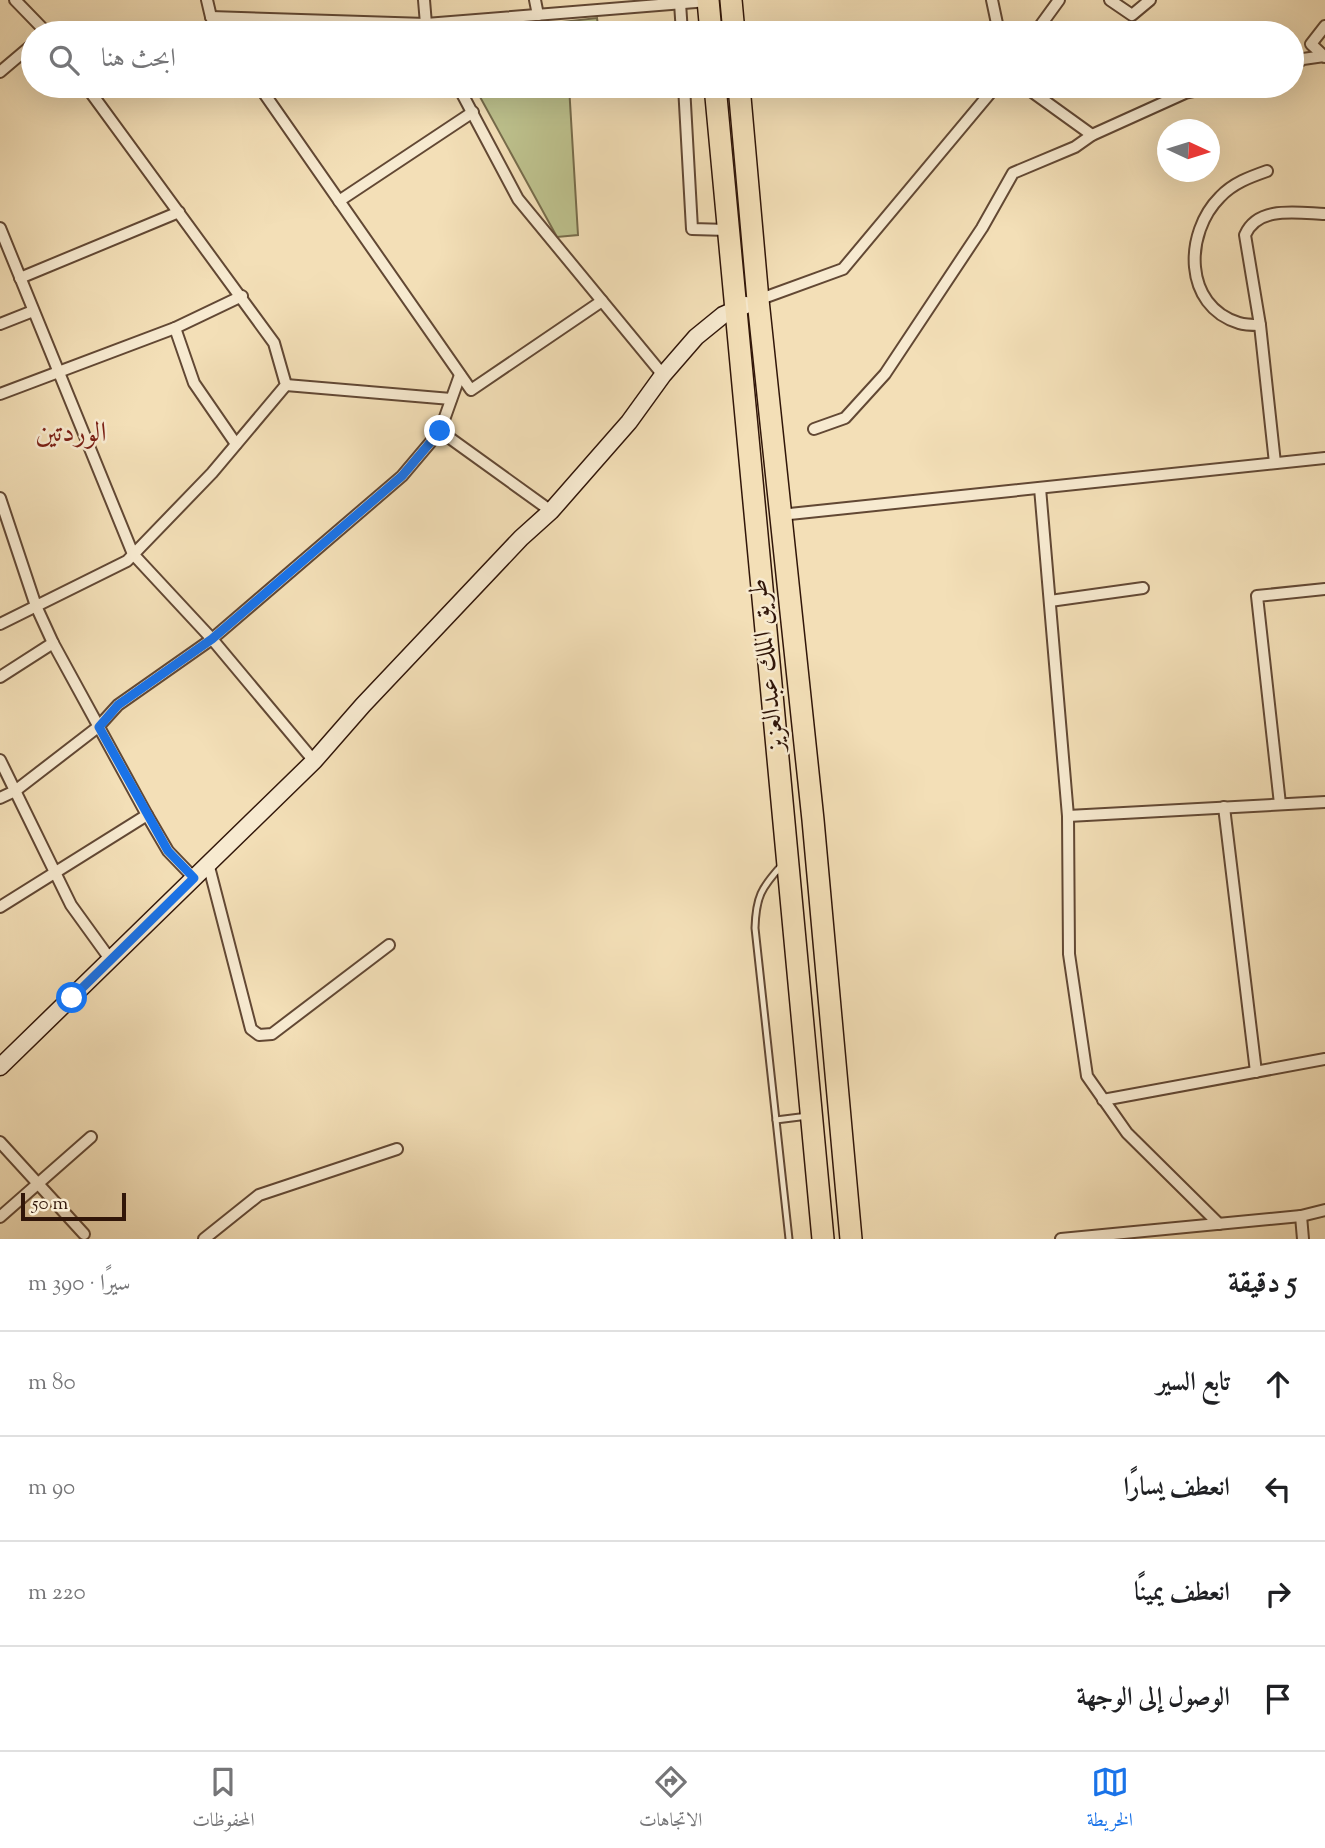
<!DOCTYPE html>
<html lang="ar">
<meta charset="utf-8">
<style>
:root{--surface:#fff;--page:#f2f2f2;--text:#202124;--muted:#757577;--line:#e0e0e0;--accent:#1a73e8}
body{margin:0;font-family:"Sorts Mill Goudy",Amiri,serif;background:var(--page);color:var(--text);direction:rtl}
.compass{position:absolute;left:1157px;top:119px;width:63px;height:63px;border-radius:50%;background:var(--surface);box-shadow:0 7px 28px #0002;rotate:94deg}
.scale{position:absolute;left:21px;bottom:18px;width:105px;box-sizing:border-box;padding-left:7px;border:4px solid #311609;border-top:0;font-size:19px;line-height:24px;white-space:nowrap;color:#311609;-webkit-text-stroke:5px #f7ead0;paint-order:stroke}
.stop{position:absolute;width:21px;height:21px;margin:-16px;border:5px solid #1a73e8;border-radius:50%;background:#fff}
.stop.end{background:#1a73e8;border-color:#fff;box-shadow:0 2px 7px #0008}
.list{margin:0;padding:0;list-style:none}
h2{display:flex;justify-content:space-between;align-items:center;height:91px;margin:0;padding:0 28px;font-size:30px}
h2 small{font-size:23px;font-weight:400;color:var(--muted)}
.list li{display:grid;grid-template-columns:46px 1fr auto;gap:21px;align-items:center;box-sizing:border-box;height:105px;padding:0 28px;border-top:2px solid var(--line)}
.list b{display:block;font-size:26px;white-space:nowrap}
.list em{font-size:23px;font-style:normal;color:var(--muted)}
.icon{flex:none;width:38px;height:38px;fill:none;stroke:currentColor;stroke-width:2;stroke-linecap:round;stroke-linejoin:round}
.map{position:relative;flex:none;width:1325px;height:1239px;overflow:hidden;direction:ltr}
.search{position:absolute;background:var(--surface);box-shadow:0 7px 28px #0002;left:21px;right:21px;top:21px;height:77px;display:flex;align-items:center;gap:18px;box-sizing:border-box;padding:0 24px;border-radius:38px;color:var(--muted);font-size:26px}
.sheet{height:511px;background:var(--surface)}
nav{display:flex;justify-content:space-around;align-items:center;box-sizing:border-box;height:98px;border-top:2px solid var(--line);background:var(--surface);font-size:19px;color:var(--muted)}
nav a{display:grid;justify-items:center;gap:4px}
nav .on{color:var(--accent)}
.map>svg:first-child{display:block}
.green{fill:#bdc18d;stroke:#776c4b;stroke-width:2}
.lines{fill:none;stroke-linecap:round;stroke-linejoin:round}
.lane-casing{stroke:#624834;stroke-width:9}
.street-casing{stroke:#624834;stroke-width:14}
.secondary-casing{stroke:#311609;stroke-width:19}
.highway-casing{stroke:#311609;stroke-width:24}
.lane{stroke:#f7ead0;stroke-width:5}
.street{stroke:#f7ead0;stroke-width:10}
.secondary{stroke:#f7ead0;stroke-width:16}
.highway{stroke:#f3dfb7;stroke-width:21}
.route{stroke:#1a73e8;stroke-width:9}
.labels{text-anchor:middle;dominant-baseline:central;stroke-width:5;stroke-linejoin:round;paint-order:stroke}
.street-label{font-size:26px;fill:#311609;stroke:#f7ead0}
.neighbourhood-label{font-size:28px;fill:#7a1f14;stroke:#f7ead0}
</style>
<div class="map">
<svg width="1325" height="1239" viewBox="0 0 1325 1239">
<rect width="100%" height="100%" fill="#f3dfb7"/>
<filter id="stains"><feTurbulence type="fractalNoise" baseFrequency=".00286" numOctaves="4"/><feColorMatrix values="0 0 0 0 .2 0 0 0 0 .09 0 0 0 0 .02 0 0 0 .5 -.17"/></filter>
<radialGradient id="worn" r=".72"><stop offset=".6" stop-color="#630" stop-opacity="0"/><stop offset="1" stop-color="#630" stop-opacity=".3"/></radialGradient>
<g class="green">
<path d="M597 18 599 33H463Z"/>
<path d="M474 86H569L578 235 557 237Z"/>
</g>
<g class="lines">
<defs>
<g id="lane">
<path d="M782 865C761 888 756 897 755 928L789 1239"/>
<path d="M776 1120 808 1116"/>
</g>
<g id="street">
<path d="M15 0 47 33"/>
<path d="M207 0 211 17 222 33"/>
<path d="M424 0 426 24 431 33"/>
<path d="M535 0 538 15"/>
<path d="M992 0 999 33"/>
<path d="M1110 0 1132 15 1150 0"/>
<path d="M680 3 682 33"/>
<path d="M211 17 426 24 708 1"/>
<path d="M1325 26 1311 44 1325 57"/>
<path d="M1035 33 1059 0"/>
<path d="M1292 66 1303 59 1324 56"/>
<path d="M0 72 33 44"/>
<path d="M259 86 471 390 602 301"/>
<path d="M458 86 518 199 663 375"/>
<path d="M684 86 692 229 728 230"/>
<path d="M1024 86 1092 135"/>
<path d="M339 201 473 112"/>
<path d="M0 228 133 554 212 639 314 761"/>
<path d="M20 278 179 212"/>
<path d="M758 300 843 269 996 86"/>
<path d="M0 324 33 311"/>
<path d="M1260 325C1253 325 1245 325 1239 323 1183 306 1184 233 1220 197 1233 183 1250 177 1267 171"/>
<path d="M175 328 194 383 236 444"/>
<path d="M286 385 451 399"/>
<path d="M0 394 175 328 242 296"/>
<path d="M814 429 845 418 885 374 982 228 1013 173 1075 147 1092 135 1185 93 1217 86"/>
<path d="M440 431 551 511"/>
<path d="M1275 463 1260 325 1245 235C1258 205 1298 213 1325 214"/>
<path d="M1040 488 1068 816 1325 802"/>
<path d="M0 498 36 606 53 643 147 815 168 851 194 878"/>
<path d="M780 515 1325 458"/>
<path d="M1050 601 1143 588"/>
<path d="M0 624 127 561 212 473 286 385 274 343 86 86"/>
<path d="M0 677 53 643"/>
<path d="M0 760 71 905 110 959"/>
<path d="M0 798 15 791 98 727 118 705 212 639 402 476 440 431 460 375"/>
<path d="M1280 804 1257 596 1325 589"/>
<path d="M1224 807 1256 1072"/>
<path d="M1068 816 1069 954 1087 1076 1127 1133 1219 1224"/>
<path d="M208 863 251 1029 259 1035 272 1034 389 945"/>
<path d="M0 907 147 815"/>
<path d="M1103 1100 1325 1059"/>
<path d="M0 1142 84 1234"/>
<path d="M1301 1216 1303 1239"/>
<path d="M0 1217 91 1137"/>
<path d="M204 1239 259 1195 397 1149"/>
<path d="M1061 1239 1301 1216 1325 1210"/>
</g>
<path id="secondary" d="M0 1067 314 761 363 705 521 538 551 511 629 422 663 375 696 337 723 315 746 305"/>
<g id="highway">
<path d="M708 0 711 33"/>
<path d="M731 0 734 33"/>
<path d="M715 86 823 1239"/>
<path d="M739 86 758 300 813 820 851 1239"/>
</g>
</defs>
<use href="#lane" class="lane-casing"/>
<use href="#street" class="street-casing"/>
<use href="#secondary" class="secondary-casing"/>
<use href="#highway" class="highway-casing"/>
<use href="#lane" class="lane"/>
<use href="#street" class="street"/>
<use href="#secondary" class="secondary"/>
<use href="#highway" class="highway"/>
</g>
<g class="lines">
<path class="route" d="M72 998 194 878 168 851 99 727 118 705 212 639 402 476 440 431"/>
</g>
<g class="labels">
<g class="street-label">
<text transform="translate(768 665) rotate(-96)">طريق الملك عبدالعزيز</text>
</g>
<g class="neighbourhood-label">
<text x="71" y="434">الوردتين</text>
</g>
</g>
<rect width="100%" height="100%" filter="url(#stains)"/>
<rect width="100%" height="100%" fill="url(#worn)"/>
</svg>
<svg class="compass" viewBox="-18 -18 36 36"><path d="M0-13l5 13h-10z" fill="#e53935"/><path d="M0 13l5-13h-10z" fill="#757577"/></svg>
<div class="scale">50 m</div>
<div class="stop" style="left:72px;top:998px"></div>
<div class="stop end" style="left:440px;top:431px"></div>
<div class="search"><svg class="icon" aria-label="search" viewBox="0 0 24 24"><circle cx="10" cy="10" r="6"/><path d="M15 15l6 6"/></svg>ابحث هنا</div>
</div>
<section class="sheet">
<h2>5 دقيقة<small>سيرًا · 390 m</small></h2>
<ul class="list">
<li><svg class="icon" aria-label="ahead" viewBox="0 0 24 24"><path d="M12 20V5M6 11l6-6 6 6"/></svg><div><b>تابع السير</b></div><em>80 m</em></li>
<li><svg class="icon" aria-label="left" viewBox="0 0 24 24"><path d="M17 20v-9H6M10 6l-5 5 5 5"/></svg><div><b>انعطف يسارًا</b></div><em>90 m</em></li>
<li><svg class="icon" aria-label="right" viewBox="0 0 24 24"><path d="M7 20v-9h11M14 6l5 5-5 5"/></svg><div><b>انعطف يمينًا</b></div><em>220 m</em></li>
<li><svg class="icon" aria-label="arrive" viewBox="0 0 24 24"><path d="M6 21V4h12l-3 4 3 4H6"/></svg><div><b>الوصول إلى الوجهة</b></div></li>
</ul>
</section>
<nav>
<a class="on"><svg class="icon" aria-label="map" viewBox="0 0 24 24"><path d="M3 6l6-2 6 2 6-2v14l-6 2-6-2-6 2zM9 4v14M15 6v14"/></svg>الخريطة</a>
<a><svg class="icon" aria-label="directions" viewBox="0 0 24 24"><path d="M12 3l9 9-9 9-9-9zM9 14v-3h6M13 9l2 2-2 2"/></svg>الاتجاهات</a>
<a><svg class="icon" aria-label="saved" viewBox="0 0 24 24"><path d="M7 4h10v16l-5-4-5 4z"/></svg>المحفوظات</a>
</nav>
